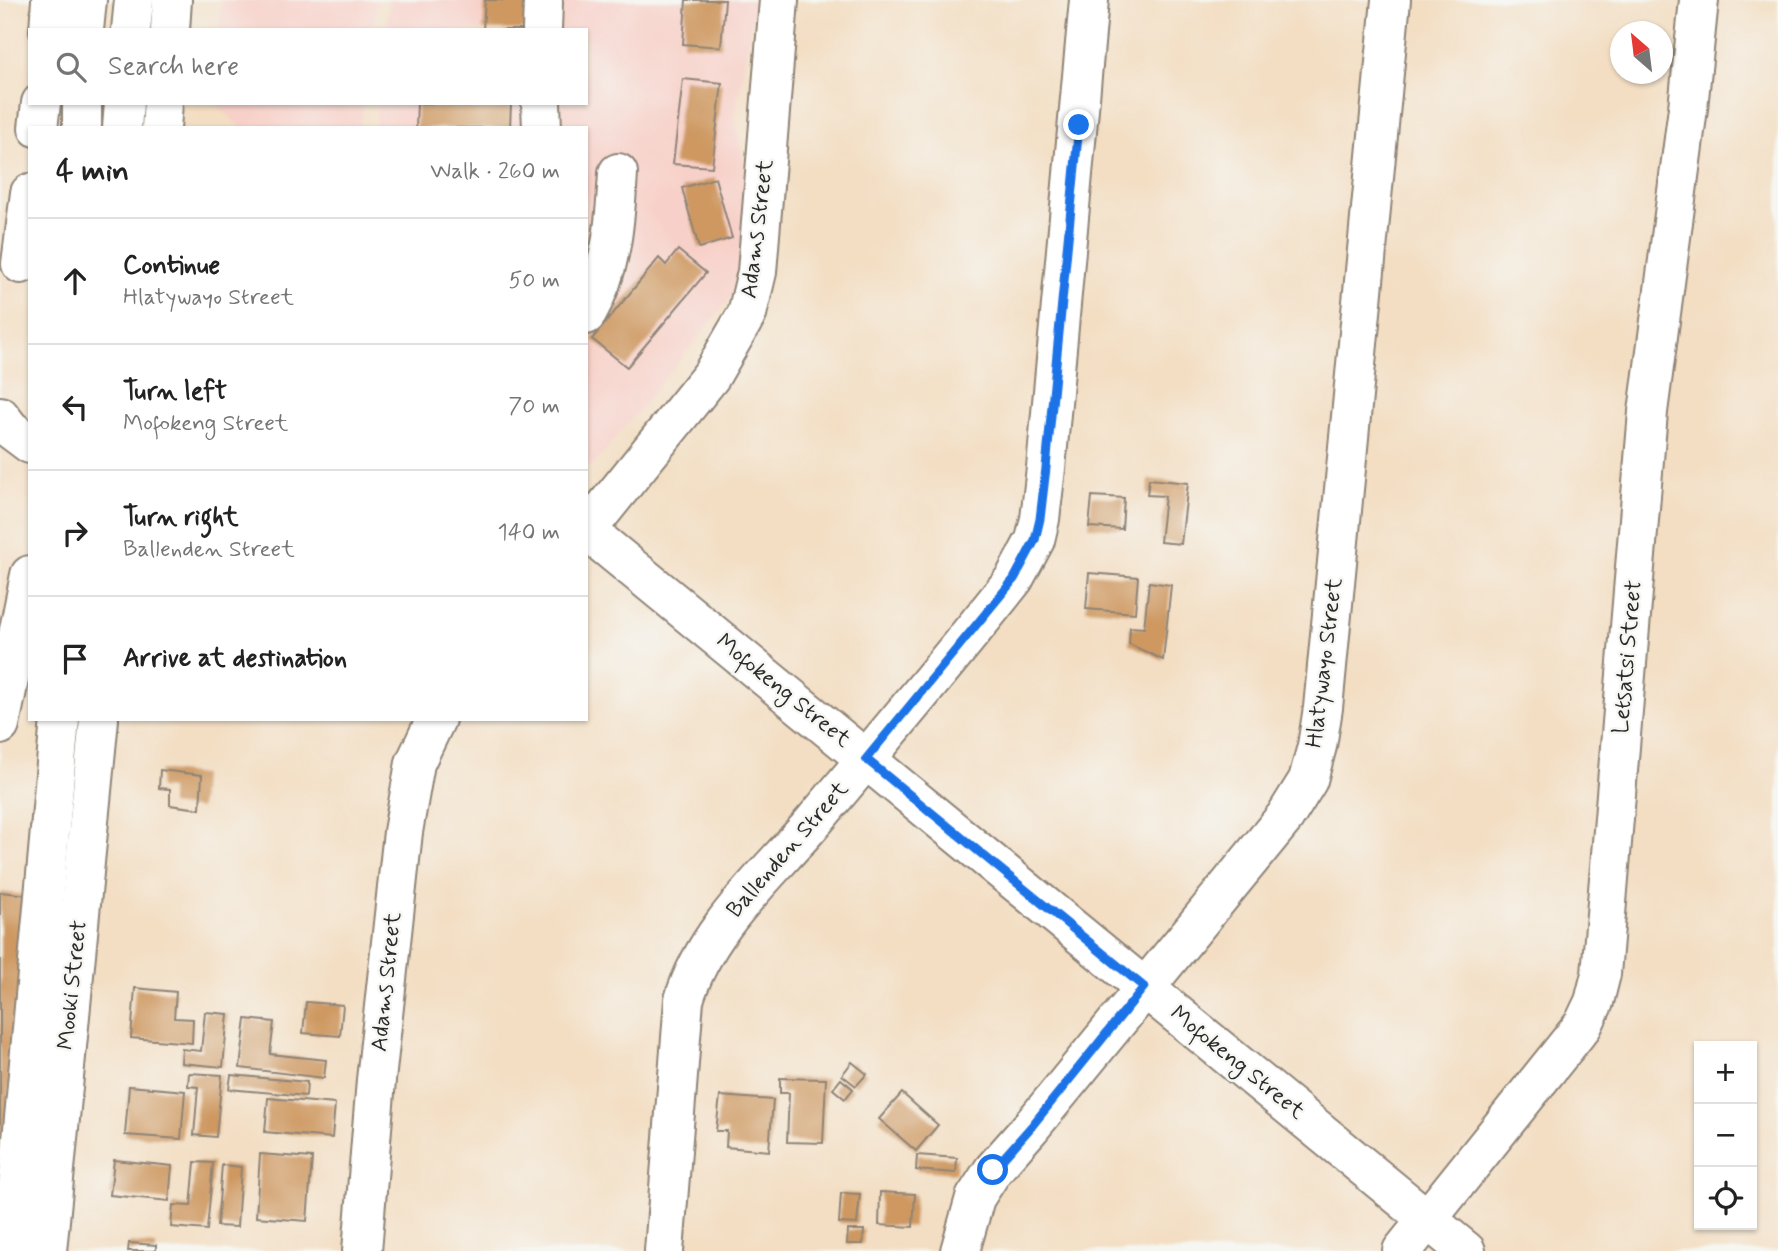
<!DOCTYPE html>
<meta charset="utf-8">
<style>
:root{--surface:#fff;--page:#f6f6f6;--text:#222;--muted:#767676;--line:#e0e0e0}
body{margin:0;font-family:Mynerve,sans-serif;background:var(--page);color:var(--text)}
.controls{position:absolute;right:21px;bottom:21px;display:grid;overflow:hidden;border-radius:0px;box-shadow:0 2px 5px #0004}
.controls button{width:63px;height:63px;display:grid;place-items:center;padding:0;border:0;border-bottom:2px solid var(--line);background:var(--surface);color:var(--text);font:35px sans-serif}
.compass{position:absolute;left:1610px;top:21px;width:63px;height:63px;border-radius:50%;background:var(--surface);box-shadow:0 2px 5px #0004;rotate:332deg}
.stop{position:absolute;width:21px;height:21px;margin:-16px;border:5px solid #1a73e8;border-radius:50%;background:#fff}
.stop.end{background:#1a73e8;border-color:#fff;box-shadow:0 2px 7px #0008}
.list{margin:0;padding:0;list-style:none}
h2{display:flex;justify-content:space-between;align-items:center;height:91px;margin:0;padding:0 28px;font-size:30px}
h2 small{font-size:23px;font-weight:400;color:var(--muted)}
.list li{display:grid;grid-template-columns:46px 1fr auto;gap:21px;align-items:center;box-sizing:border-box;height:126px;padding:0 28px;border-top:2px solid var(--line)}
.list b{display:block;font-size:26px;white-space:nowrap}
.list p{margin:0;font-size:23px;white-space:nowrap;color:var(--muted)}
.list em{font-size:23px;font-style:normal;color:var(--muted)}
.icon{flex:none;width:38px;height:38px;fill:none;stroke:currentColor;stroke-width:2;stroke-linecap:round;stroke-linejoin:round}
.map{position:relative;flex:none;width:1778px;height:1251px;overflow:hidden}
.search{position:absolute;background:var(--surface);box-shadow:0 2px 5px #0004;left:28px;top:28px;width:560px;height:77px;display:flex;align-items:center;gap:18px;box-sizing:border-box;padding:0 24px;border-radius:0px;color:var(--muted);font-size:26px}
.panel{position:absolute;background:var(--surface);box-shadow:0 2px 5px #0004;left:28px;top:126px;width:560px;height:595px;border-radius:0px}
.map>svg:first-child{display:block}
.built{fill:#f7d1c9}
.building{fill:#ce9860}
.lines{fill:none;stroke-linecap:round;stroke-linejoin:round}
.minor-casing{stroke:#8f8477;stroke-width:42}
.major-casing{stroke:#8f8477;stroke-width:42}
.minor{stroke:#fff;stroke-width:38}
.major{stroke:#fff;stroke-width:38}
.route{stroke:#1a73e8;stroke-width:9}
.labels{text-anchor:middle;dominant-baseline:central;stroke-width:5;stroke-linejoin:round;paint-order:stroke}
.street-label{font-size:23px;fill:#2b2b2b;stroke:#f6f6f2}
</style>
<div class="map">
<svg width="1778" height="1251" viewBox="0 0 1778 1251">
<rect width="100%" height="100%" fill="#f6f6f2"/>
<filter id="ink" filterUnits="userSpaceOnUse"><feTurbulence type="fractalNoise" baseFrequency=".0143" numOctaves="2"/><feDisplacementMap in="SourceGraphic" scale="14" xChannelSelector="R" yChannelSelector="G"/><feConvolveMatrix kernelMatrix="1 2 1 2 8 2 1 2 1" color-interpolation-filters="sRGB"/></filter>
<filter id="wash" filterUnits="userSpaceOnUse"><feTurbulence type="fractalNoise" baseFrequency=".00686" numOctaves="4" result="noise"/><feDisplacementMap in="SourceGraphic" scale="28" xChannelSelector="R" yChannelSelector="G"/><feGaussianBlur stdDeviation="1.57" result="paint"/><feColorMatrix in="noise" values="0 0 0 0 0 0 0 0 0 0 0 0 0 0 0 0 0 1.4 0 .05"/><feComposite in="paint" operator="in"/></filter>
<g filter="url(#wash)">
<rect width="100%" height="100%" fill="#f3dec3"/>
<g class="built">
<path d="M222 0H377L373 30H219Z"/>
<path d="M389 0H756L735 116 751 201 733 295 592 467 586 463V128H374L377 103H586V30H386Z"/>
<path d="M215 103H364L360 128H241Z"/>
</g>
<g id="blocks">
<g class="building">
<path d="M485 0H534L532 30H483Z"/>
<path d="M686 0H725L721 47 683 44Z"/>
<path d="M683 79 722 83 712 167 673 164Z"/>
<path d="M417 103H511L510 128H416Z"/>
<path d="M715 178 732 238 699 248 682 188Z"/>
<path d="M678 250 706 273 627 367 592 339 659 258 666 265Z"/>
<path d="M1149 479 1188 483 1181 544 1160 542 1165 496 1147 495Z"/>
<path d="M1092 496 1124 498 1122 529 1089 527Z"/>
<path d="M1089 573 1138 577 1135 613 1086 609Z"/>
<path d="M1149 582 1171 585 1163 660 1129 644 1130 627 1144 628Z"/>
<path d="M160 770 202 775 200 809 170 805V789L159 788Z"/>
<path d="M0 892 29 895 0 1176Z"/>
<path d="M135 988 176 992 174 1018 193 1019 192 1043 131 1038Z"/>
<path d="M306 1002 343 1005 340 1036 303 1033Z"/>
<path d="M205 1012 228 1014 223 1067 181 1063 182 1049 201 1051Z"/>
<path d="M246 1019 274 1022 270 1054 326 1060 324 1078 240 1068Z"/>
<path d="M852 1062 867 1074 856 1086 842 1075Z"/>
<path d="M189 1073 222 1075 216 1137 194 1135 198 1087 188 1086Z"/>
<path d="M231 1075 307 1082 306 1096 229 1089Z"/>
<path d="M780 1078 826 1079 823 1143 787 1142 789 1093H780Z"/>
<path d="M841 1079 853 1089 845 1099 833 1089Z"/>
<path d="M129 1086 185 1091 181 1139 125 1135Z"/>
<path d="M902 1093 938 1125 916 1151 879 1119Z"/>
<path d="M720 1096 773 1100 769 1151 726 1147 727 1131H716Z"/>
<path d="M268 1098 335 1104 332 1138 265 1132Z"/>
<path d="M260 1154 312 1158 307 1221 256 1217Z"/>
<path d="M917 1155 957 1158 956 1173 916 1170Z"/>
<path d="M114 1160 172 1166 169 1201 110 1195Z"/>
<path d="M195 1162 213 1163 207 1230 171 1227 173 1205 191 1206Z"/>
<path d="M222 1165 241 1167 237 1227 217 1226Z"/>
<path d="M880 1192 915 1194 913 1227 879 1225Z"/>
<path d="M841 1193 860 1194 857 1224 839 1223Z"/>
<path d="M848 1230H864L863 1244H847Z"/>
<path d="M129 1243 156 1245V1251H128Z"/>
</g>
</g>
</g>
<g filter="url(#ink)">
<use href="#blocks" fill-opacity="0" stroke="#8f8477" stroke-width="2"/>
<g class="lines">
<defs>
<g id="minor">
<path d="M84 30 87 0"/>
<path d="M131 30 134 0"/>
<path d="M542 30 543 2"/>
<path d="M541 103 542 128"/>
<path d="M82 128V103"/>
<path d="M122 128 124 103"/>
<path d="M586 315C612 270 615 224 618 173"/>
<path d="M586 530 1466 1251"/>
<path d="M586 531 711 376 747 314 757 272 779 0"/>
<path d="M0 725 30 575"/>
<path d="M12 1251 60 719"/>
<path d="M362 1251 376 1080 403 832 415 763 436 719"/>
<path d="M664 1251 684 1000C705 929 767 876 814 821 881 741 949 661 1014 579L1035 540 1040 519 1046 468 1089 0"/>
<path d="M960 1251 975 1198 993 1170 1031 1127 1285 817 1308 780 1317 746 1323 708 1391 0"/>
<path d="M1402 1251 1583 1025 1594 1002 1601 974 1648 412 1688 108 1699 0"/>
</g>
<g id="major">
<path d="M49 30 51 0"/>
<path d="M170 30 172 0"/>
<path d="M38 128 41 103"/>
<path d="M161 128 163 103"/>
<path d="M21 264 30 193"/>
<path d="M0 416 10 429 30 444"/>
<path d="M47 1251 99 719"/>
</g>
</defs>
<use href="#minor" class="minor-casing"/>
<use href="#major" class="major-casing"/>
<use href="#minor" class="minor"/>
<use href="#major" class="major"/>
</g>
</g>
<g class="lines" filter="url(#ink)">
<path class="route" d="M993 1170 1031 1127 1144 987 866 759 1014 579 1035 540 1040 519 1046 468 1079 125"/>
</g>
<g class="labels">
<g class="street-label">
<text transform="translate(758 229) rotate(-83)">Adams Street</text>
<text transform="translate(1628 657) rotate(-85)">Letsatsi Street</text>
<text transform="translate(1325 663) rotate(-83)">Hlatywayo Street</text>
<text transform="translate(783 691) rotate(39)">Mofokeng Street</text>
<text transform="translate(788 850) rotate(-49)">Ballenden Street</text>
<text transform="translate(387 982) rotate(-84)">Adams Street</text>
<text transform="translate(73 985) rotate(-84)">Mooki Street</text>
<text transform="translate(1237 1063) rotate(39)">Mofokeng Street</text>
</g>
</g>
</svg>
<div class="controls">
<button>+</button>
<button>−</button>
<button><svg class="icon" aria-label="locate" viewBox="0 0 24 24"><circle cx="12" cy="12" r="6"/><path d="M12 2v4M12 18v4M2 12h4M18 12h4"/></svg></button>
</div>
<svg class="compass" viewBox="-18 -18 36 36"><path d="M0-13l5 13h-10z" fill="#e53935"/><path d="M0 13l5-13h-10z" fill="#767676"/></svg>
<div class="stop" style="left:993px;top:1170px"></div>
<div class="stop end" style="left:1079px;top:125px"></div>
<div class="search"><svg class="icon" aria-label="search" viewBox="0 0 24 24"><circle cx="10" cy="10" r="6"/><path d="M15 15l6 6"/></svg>Search here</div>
<section class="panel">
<h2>4 min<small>Walk · 260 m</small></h2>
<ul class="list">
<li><svg class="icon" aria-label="ahead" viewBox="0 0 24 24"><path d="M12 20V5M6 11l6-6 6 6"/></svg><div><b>Continue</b><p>Hlatywayo Street</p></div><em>50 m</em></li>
<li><svg class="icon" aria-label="left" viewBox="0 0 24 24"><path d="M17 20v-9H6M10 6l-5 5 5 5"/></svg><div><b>Turn left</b><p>Mofokeng Street</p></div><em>70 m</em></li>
<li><svg class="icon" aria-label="right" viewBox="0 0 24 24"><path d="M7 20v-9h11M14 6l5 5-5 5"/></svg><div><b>Turn right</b><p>Ballenden Street</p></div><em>140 m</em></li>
<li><svg class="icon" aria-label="arrive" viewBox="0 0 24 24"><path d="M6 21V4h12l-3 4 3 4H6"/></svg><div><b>Arrive at destination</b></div></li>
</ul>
</section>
</div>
